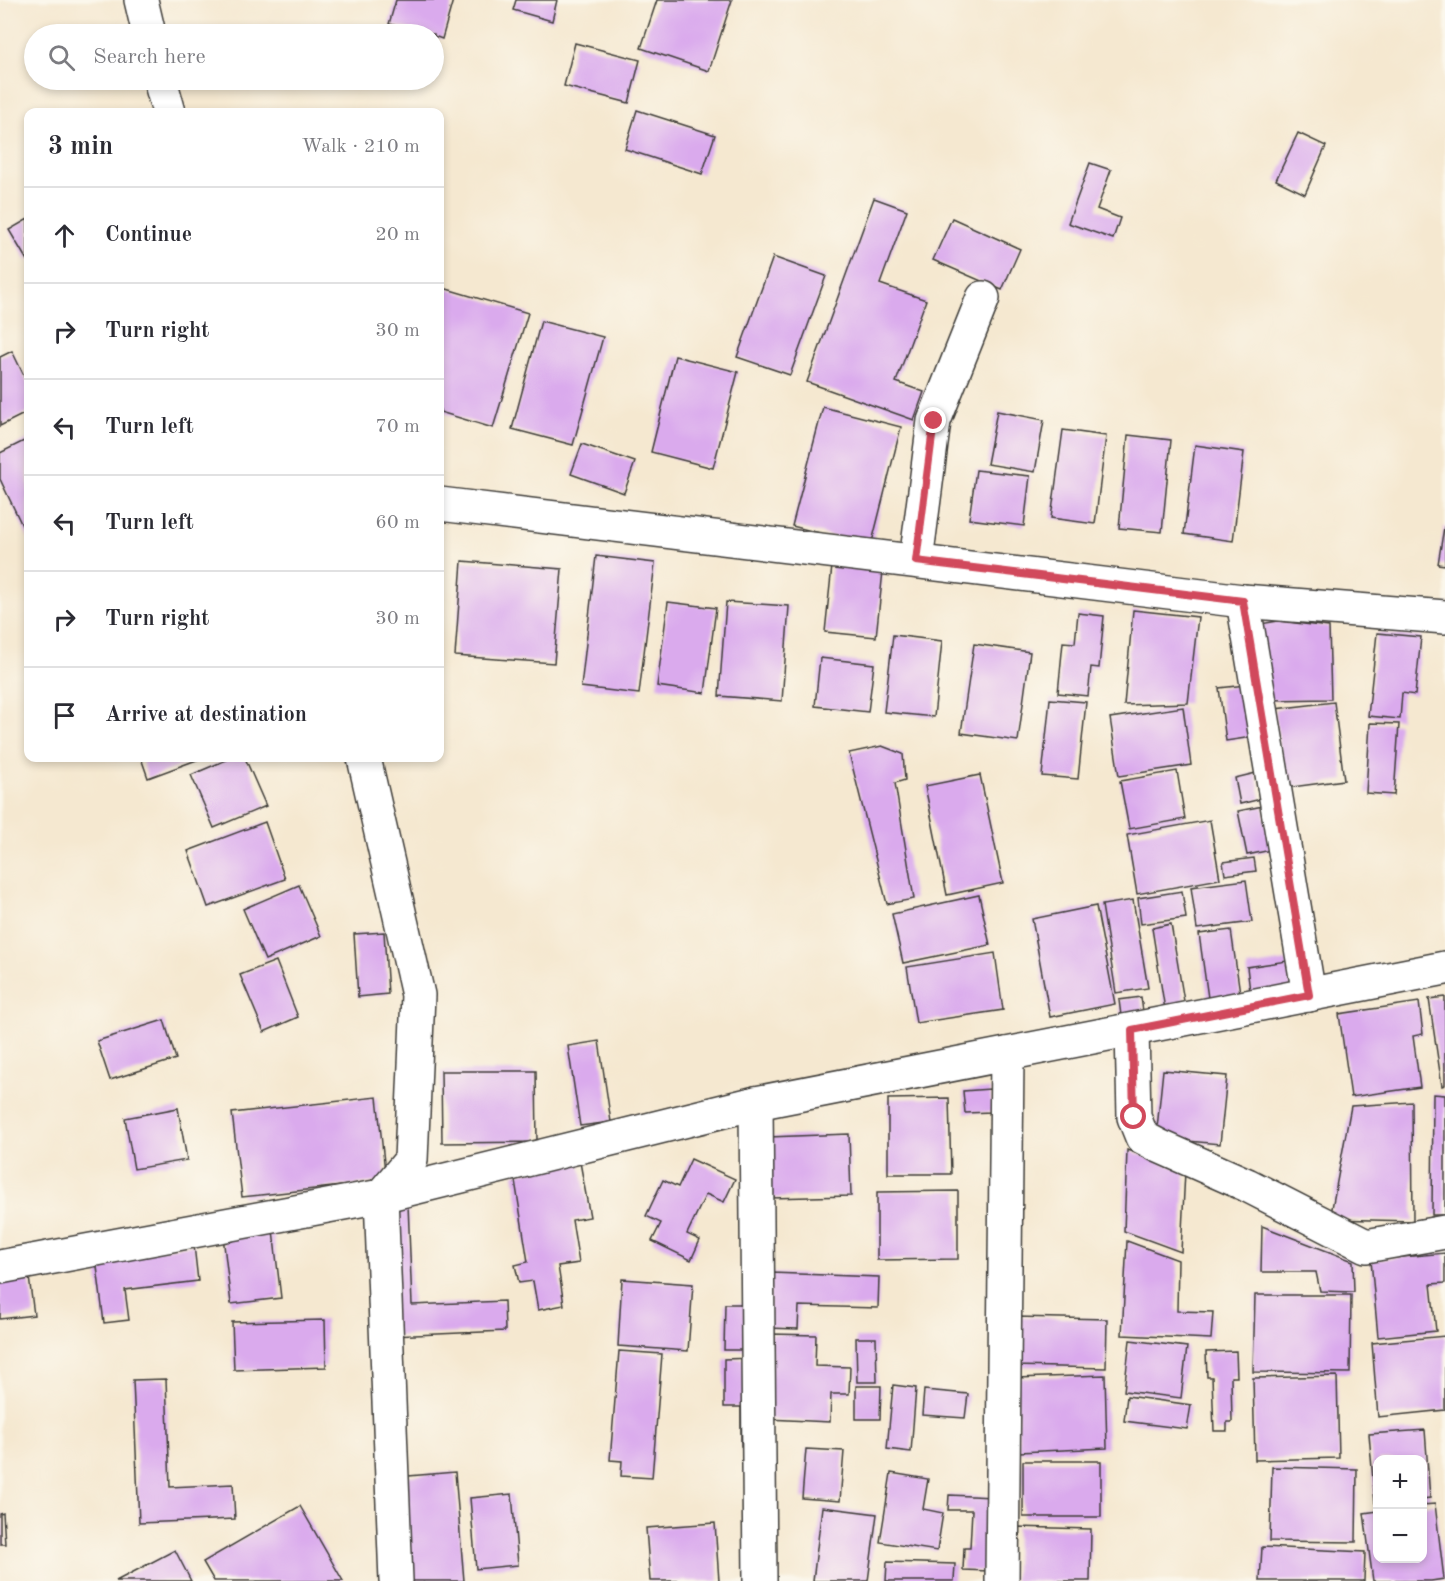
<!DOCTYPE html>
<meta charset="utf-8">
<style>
:root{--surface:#fff;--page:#f7f7f7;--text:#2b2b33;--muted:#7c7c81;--line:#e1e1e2}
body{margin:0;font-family:"Old Standard TT",serif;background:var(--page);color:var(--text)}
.controls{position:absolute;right:18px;bottom:18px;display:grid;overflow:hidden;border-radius:12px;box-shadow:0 3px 9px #0003}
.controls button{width:54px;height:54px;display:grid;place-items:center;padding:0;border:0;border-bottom:2px solid var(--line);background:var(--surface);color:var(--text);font:30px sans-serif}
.stop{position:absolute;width:18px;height:18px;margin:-14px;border:4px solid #d1495b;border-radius:50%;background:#fff}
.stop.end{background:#d1495b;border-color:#fff;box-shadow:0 2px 6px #0008}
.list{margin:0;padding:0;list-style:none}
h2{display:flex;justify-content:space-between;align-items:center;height:78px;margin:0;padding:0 24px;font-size:26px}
h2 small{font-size:20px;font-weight:400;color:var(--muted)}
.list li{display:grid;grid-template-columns:39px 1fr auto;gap:18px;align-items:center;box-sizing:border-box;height:96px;padding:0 24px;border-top:2px solid var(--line)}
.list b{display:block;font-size:22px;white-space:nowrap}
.list em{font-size:20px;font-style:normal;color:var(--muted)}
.icon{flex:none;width:33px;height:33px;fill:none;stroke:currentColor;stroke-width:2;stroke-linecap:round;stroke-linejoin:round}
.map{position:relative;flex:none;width:1445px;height:1581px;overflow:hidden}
.search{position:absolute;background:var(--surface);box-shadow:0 3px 9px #0003;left:24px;top:24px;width:420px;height:66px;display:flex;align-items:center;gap:15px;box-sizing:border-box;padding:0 21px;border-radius:33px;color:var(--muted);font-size:22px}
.panel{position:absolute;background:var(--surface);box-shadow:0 3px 9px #0003;left:24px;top:108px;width:420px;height:654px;border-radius:12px}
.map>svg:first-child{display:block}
.building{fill:#daaaed}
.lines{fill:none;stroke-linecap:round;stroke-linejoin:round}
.minor-casing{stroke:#3d3b37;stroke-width:36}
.minor{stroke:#fff;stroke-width:33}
.route{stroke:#d1495b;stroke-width:8}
</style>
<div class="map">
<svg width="1445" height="1581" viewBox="0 0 1445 1581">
<rect width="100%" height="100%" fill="#fbf7ec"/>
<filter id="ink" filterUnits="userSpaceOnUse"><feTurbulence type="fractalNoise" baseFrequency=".0167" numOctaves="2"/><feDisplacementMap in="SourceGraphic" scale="12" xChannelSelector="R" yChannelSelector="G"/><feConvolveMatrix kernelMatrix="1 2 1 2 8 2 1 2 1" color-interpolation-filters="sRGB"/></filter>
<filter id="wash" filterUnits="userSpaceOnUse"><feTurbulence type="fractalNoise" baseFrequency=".008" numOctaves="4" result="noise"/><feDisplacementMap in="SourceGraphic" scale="24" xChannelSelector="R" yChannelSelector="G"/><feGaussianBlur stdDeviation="1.35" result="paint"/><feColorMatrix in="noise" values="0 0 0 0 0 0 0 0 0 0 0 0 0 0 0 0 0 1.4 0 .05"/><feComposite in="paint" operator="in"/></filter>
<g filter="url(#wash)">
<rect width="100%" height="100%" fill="#f5e8d0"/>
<g id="blocks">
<g class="building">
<path d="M396 0H453L442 39 434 36V34H427L389 24Z"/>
<path d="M516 0H557L552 21 513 10Z"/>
<path d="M657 0H732L709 71 641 48Z"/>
<path d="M575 43 640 60 629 103 564 86Z"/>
<path d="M637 110 715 135 702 174 625 149Z"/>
<path d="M1298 133 1326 146 1305 194 1276 180Z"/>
<path d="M1090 163 1111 170 1097 209 1120 218 1113 239 1068 223Z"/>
<path d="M874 198 907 210 880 284 926 300 896 382 924 392 914 420 807 382Z"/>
<path d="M952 218 1020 249 1002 290 933 260Z"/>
<path d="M28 219V262L9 230Z"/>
<path d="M773 257 826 276 790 375 737 357Z"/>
<path d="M440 287 528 313 493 428 440 412Z"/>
<path d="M541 321 603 337 573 445 512 429Z"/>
<path d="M12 351 28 384V412L0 426V357Z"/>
<path d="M675 356 738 372 713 468 651 452Z"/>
<path d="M823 407 901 427 871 546 792 526Z"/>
<path d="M997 411 1044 420 1035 472 987 464Z"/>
<path d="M1063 430 1106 436 1095 524 1051 518Z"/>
<path d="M1128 435 1171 440 1162 532 1119 528Z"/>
<path d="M28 439V538L0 479V453Z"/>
<path d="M582 444 635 462 624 493 571 474Z"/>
<path d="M1195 445 1244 452 1233 541 1184 534Z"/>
<path d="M976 470 1030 476 1024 526 969 519Z"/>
<path d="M1444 527H1445V565L1438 564Z"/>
<path d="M596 556 655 563 639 694 581 687Z"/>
<path d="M462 561 562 569 554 663 455 656Z"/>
<path d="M832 566 883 571 876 637 825 632Z"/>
<path d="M668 602 716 608 705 693 657 686Z"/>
<path d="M726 602 789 606 782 701 719 696Z"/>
<path d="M1133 610 1198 617 1188 703 1124 705Z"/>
<path d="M1078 613 1104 616 1099 668 1091 667 1088 696 1058 693 1063 642 1075 643Z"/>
<path d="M1278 621 1329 627 1331 699 1269 700 1254 625Z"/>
<path d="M1377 633 1421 637 1415 695 1402 693 1400 719 1368 716Z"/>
<path d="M893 635 942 641 934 717 884 712Z"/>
<path d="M974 644 1030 652 1018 741 961 733Z"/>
<path d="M820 658 874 664 868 712 815 706Z"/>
<path d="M1246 685 1252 737 1226 741 1219 688Z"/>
<path d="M1050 699 1086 702 1078 779 1042 776Z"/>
<path d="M1334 702 1344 780 1285 788 1275 709Z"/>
<path d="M1183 707 1191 765 1119 776 1110 718Z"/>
<path d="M1370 723 1399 724 1394 795 1366 793Z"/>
<path d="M882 746 903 754 905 780 895 783 914 899 887 904 849 753Z"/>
<path d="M141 758H202L148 778Z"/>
<path d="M231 758H245L266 806 214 828 191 775Z"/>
<path d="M1177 771 1185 819 1129 829 1120 781Z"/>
<path d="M1256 773 1261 799 1240 804 1235 778Z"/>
<path d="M980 775 1003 883 947 895 925 786Z"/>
<path d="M1263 806 1271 850 1247 855 1238 811Z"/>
<path d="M1210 820 1220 879 1137 894 1127 835Z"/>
<path d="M265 822 285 879 208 907 188 851Z"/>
<path d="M1254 858 1256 871 1225 875 1223 862Z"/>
<path d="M1246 880 1252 922 1197 929 1191 887Z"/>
<path d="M299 885 321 936 265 960 243 909Z"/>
<path d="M1182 891 1186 918 1141 924 1138 898Z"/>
<path d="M979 895 990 945 903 963 892 914Z"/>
<path d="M1133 900 1148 988 1116 993 1102 905Z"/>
<path d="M1096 906 1115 1004 1050 1017 1032 919Z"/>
<path d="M1171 924 1186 1013 1166 1016 1152 928Z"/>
<path d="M1231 930 1241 1000 1209 1005 1199 934Z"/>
<path d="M384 932 388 994 358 997 354 934Z"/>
<path d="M995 953 1003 1010 916 1023 907 967Z"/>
<path d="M276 961 298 1017 264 1032 240 975Z"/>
<path d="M1287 961 1292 993 1251 999 1247 967Z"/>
<path d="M1141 997 1144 1019 1122 1023 1119 1000Z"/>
<path d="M1445 997V1085L1442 1086 1429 999Z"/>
<path d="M1419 1002 1423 1034 1413 1036 1420 1087 1351 1097 1339 1014Z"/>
<path d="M164 1020 176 1059 110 1080 97 1041Z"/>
<path d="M599 1041 611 1122 580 1126 568 1046Z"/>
<path d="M1163 1070 1227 1076 1220 1144 1156 1138Z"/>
<path d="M441 1071H536L537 1142 442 1143Z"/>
<path d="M990 1089 992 1112 965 1113 963 1091Z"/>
<path d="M1433 1094 1445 1095V1215H1432Z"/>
<path d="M377 1097 386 1181 242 1197 232 1113Z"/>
<path d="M949 1098 951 1174H888V1099Z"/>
<path d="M1412 1102 1413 1221 1330 1219 1351 1106Z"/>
<path d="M178 1108 187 1160 134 1169 125 1118Z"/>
<path d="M849 1134 851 1196 770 1198 768 1137Z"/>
<path d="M1127 1150 1185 1171 1181 1252 1124 1231Z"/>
<path d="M691 1159 735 1179 724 1202 706 1194 687 1234 700 1240 691 1260 652 1241 661 1223 646 1216 663 1180 678 1187Z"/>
<path d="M580 1162 590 1217 572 1220 579 1263 558 1266 564 1305 538 1310 533 1281 519 1283 515 1265 528 1262 514 1174Z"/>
<path d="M958 1191V1259L877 1260V1192Z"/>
<path d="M408 1204 412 1305 504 1301 505 1331 392 1336 386 1205Z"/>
<path d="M1262 1226 1353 1261 1354 1292 1320 1291 1316 1272H1261Z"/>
<path d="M273 1230 281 1298 231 1304 223 1236Z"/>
<path d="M1127 1241 1178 1260 1177 1311 1213 1312 1211 1339 1122 1335Z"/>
<path d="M194 1245 198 1281 125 1290 129 1320 104 1323 96 1258Z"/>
<path d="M1445 1253V1283L1431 1284 1436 1331 1378 1337 1371 1260Z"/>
<path d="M771 1273 879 1277 878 1308 799 1306 798 1329 768 1328Z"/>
<path d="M29 1277 34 1315 0 1319V1281Z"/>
<path d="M622 1279 693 1284 688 1351 618 1346Z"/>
<path d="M1255 1295H1351L1350 1373 1253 1372Z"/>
<path d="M725 1304H747L745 1350H724Z"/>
<path d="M1015 1317 1107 1319 1106 1368 1013 1366Z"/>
<path d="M325 1320 326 1367 234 1370 232 1322Z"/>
<path d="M771 1334 816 1335 815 1366 850 1367 849 1394H831L830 1422 768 1419Z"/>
<path d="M1445 1336V1410L1378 1417 1372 1343Z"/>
<path d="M856 1338H876L877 1382H857Z"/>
<path d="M1130 1340 1187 1347 1181 1398 1124 1391Z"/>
<path d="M619 1351 662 1354 652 1478 621 1476 622 1461 610 1460Z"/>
<path d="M1236 1351 1237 1377H1231L1232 1422H1227V1431H1214L1212 1377H1207L1206 1352Z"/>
<path d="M754 1358 755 1446H741V1407H724V1359Z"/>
<path d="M1105 1375 1107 1448 1019 1452 1016 1378Z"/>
<path d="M1337 1376 1339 1458 1255 1460 1253 1378Z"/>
<path d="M166 1379 170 1487 233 1484 235 1519 139 1523 133 1380Z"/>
<path d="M893 1385 916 1388 911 1452 887 1449Z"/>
<path d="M856 1386H881L880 1419H856Z"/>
<path d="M924 1390 968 1394 965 1418 922 1415Z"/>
<path d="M1127 1396 1191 1405 1187 1429 1124 1421Z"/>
<path d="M1425 1430 1430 1498 1422 1499V1460H1378V1503H1375L1369 1434Z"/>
<path d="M806 1449 844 1451 840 1501 802 1498Z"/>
<rect x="1023" y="1461" width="78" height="56"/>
<path d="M1272 1467 1357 1469 1356 1542 1270 1541Z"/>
<path d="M455 1472 464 1581H406L397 1477Z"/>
<path d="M891 1473 928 1479 923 1509 943 1513 937 1551 880 1542Z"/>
<path d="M512 1494 518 1565 476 1569 470 1498Z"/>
<path d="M949 1495 993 1497 989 1571 963 1570 964 1548H970L972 1510H948Z"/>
<path d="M1435 1504 1444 1579 1431 1581H1373L1364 1513 1378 1511V1558H1422V1505Z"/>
<path d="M300 1506 343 1581H214L203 1562Z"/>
<path d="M822 1507 877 1514 868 1581H813Z"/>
<path d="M3 1513 5 1544H0V1514Z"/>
<path d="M715 1523 719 1581H650L646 1528Z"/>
<path d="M1016 1527 1091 1529 1090 1581H1015Z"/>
<path d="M1262 1547 1365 1552 1364 1581H1260Z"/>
<path d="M175 1550 191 1581H116Z"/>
<path d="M887 1562 955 1564 954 1581H886Z"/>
</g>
</g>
</g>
<g filter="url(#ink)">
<use href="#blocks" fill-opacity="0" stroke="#3d3b37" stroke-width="1.5"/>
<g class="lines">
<defs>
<g id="minor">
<path d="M141 0 149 34"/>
<path d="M160 80 169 112"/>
<path d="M440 504 1243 601 1445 617"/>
<path d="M916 561 934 421 983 298"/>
<path d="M1243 601 1309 995"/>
<path d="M364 758 418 995 411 1160 381 1196 396 1581"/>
<path d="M1132 1030 1134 1117 1142 1137 1159 1146 1247 1185 1366 1246 1445 1232"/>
<path d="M756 1103 760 1581"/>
<path d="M0 1267 381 1196 756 1103 1445 968"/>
<path d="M1002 1581 1007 1054"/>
</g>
</defs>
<use href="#minor" class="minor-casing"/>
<use href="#minor" class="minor"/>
</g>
</g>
<g class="lines" filter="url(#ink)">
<path class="route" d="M934 421 916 561 1243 601 1309 995 1132 1030 1134 1117"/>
</g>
</svg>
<div class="controls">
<button>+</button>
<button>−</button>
</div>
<div class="stop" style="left:1134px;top:1117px"></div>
<div class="stop end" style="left:934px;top:421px"></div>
<div class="search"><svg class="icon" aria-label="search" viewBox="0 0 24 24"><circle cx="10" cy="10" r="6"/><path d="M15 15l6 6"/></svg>Search here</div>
<section class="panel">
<h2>3 min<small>Walk · 210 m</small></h2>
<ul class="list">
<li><svg class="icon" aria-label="ahead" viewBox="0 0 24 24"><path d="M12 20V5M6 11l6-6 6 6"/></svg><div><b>Continue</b></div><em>20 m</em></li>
<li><svg class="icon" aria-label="right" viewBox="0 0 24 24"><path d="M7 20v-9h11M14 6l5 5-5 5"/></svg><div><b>Turn right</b></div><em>30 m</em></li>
<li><svg class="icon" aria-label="left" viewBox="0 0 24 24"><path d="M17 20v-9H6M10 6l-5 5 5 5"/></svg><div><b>Turn left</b></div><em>70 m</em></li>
<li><svg class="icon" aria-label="left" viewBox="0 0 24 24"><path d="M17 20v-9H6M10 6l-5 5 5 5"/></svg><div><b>Turn left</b></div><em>60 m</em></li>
<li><svg class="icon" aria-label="right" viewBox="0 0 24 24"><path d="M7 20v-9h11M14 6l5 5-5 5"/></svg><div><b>Turn right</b></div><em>30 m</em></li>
<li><svg class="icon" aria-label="arrive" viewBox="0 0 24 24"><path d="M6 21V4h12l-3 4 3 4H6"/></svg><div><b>Arrive at destination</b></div></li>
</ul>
</section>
</div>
